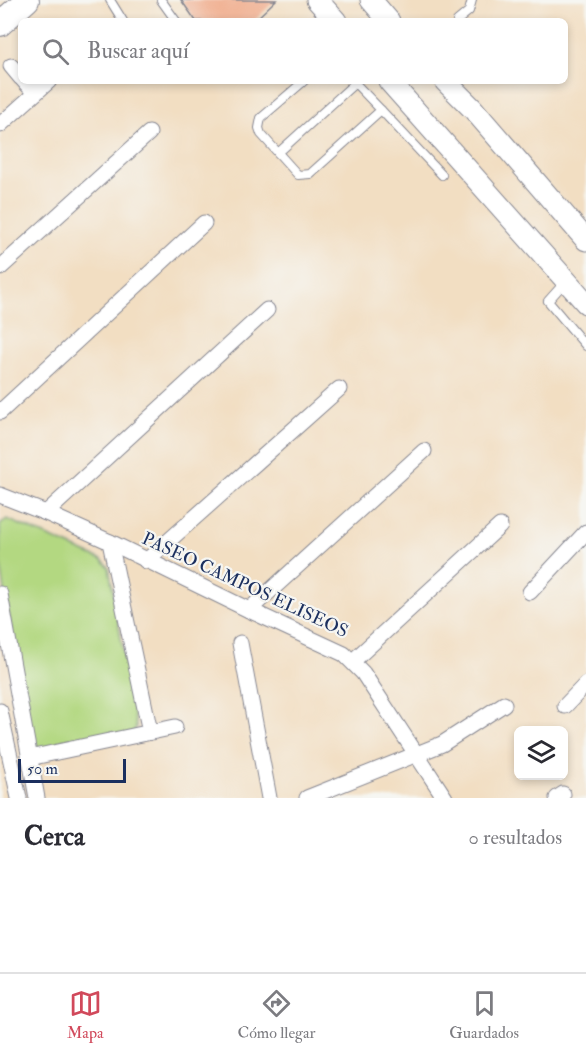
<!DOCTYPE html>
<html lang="es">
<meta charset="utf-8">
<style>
:root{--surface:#fff;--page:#f7f7f7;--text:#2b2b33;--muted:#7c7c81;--line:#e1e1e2;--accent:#d1495b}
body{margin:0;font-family:"IM FELL Double Pica",serif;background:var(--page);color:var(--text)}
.controls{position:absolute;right:18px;bottom:18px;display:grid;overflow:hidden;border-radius:9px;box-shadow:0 3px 9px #0003}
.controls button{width:54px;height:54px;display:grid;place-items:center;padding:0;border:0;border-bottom:2px solid var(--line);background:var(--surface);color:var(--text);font:30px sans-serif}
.scale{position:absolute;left:18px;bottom:15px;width:108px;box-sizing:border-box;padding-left:6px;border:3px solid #1b2f5e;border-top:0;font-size:16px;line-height:21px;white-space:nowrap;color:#1b2f5e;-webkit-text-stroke:4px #f6f6f2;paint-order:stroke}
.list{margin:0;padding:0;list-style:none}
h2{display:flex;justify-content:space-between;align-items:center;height:78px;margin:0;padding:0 24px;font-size:26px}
h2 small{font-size:20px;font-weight:400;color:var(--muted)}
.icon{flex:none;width:33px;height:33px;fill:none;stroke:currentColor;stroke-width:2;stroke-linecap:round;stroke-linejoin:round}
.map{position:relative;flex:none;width:586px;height:798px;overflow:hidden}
.search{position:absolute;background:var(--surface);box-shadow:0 3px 9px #0003;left:18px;right:18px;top:18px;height:66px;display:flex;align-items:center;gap:15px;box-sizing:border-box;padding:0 21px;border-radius:9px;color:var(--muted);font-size:22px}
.sheet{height:174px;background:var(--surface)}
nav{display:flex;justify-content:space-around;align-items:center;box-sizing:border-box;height:84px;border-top:2px solid var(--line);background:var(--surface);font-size:16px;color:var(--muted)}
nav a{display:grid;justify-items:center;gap:3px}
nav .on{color:var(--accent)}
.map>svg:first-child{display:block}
.green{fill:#b3d881;stroke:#678470;stroke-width:1.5}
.building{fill:#f0a987}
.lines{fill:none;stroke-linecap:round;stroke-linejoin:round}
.lane-casing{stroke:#868690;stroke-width:10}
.street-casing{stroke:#868690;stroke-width:17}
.secondary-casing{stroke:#868690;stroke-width:23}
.primary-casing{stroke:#868690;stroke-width:26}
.lane{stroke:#fff;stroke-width:8}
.street{stroke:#fff;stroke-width:15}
.secondary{stroke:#fff;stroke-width:21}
.primary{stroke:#fff;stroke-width:24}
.labels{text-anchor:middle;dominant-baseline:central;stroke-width:4.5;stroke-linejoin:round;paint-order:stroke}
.street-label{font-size:18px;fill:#1b2f5e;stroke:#f6f6f2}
</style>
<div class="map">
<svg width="586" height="798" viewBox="0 0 586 798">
<rect width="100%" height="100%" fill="#f6f6f2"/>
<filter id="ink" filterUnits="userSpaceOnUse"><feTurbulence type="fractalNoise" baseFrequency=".0167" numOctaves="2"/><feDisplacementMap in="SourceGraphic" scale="12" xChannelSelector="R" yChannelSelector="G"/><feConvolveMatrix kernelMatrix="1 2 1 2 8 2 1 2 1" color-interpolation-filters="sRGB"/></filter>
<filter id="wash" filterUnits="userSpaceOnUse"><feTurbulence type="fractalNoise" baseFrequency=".008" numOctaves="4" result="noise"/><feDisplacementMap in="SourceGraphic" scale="24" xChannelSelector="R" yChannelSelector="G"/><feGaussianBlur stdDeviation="1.35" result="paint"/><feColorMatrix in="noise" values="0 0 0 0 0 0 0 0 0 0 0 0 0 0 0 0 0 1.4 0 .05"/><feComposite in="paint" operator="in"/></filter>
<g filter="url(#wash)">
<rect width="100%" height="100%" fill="#f2dec2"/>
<path class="green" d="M7 519 102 560 109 567 136 727 133 734 38 754 30 747 0 560V524Z"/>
<g id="blocks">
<path class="building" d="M181 0H276L254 21H196Z"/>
</g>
</g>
<g filter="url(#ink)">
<use href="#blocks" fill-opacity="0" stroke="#868690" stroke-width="1.5"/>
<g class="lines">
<defs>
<g id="lane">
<path d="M110 0 123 21"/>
<path d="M161 0 176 21"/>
<path d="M457 21 469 11 472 0"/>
<path d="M304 81 261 118 259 128 261 134 298 175 310 174 381 110 353 81"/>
<path d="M381 110 442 175"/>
<path d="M278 153 355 83"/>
<path d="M565 282 548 301 586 346"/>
</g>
<g id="street">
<path d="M11 66 21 78"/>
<path d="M24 81 35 93"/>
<path d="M0 125 49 81"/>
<path d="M0 268 149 133"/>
<path d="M0 412 204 223"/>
<path d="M0 495 46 513 110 542 249 610 344 654 363 673 445 798"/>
<path d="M46 513 267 310"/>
<path d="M110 542 150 732"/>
<path d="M146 561 339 389"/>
<path d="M530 592 586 532"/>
<path d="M0 594 37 798"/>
<path d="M249 610 424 451"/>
<path d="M240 643 269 798"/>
<path d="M353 661 500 526"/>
<path d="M565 706 586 684"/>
<path d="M0 711 19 798"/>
<path d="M29 758 175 727"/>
<path d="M307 798 442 744 504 704"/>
<path d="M557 798 563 794"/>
</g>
<g id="secondary">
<path d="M317 0 336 21"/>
<path d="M371 0 389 21"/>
<path d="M389 81 586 303"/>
<path d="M445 81 473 109 586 240"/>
</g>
<path id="primary" d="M0 24 27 0"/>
</defs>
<use href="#lane" class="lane-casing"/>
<use href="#street" class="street-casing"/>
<use href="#secondary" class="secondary-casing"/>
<use href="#primary" class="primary-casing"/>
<use href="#lane" class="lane"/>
<use href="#street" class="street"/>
<use href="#secondary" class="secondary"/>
<use href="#primary" class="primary"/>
</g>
</g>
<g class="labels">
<g class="street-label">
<text transform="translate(245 585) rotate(25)">PASEO CAMPOS ELISEOS</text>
</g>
</g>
</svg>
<div class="controls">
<button><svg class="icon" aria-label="layers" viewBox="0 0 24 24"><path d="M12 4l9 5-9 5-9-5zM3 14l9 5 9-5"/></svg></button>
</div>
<div class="scale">50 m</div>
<div class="search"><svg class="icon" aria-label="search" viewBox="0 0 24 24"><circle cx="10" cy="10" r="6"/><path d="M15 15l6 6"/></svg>Buscar aquí</div>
</div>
<section class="sheet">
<h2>Cerca<small>0 resultados</small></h2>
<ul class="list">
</ul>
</section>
<nav>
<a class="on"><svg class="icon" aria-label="map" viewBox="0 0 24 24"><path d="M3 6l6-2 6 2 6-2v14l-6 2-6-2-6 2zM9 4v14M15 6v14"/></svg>Mapa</a>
<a><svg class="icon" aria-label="directions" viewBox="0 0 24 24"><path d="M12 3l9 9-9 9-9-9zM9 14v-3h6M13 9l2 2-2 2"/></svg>Cómo llegar</a>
<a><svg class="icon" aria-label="saved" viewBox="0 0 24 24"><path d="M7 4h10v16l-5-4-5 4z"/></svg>Guardados</a>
</nav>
